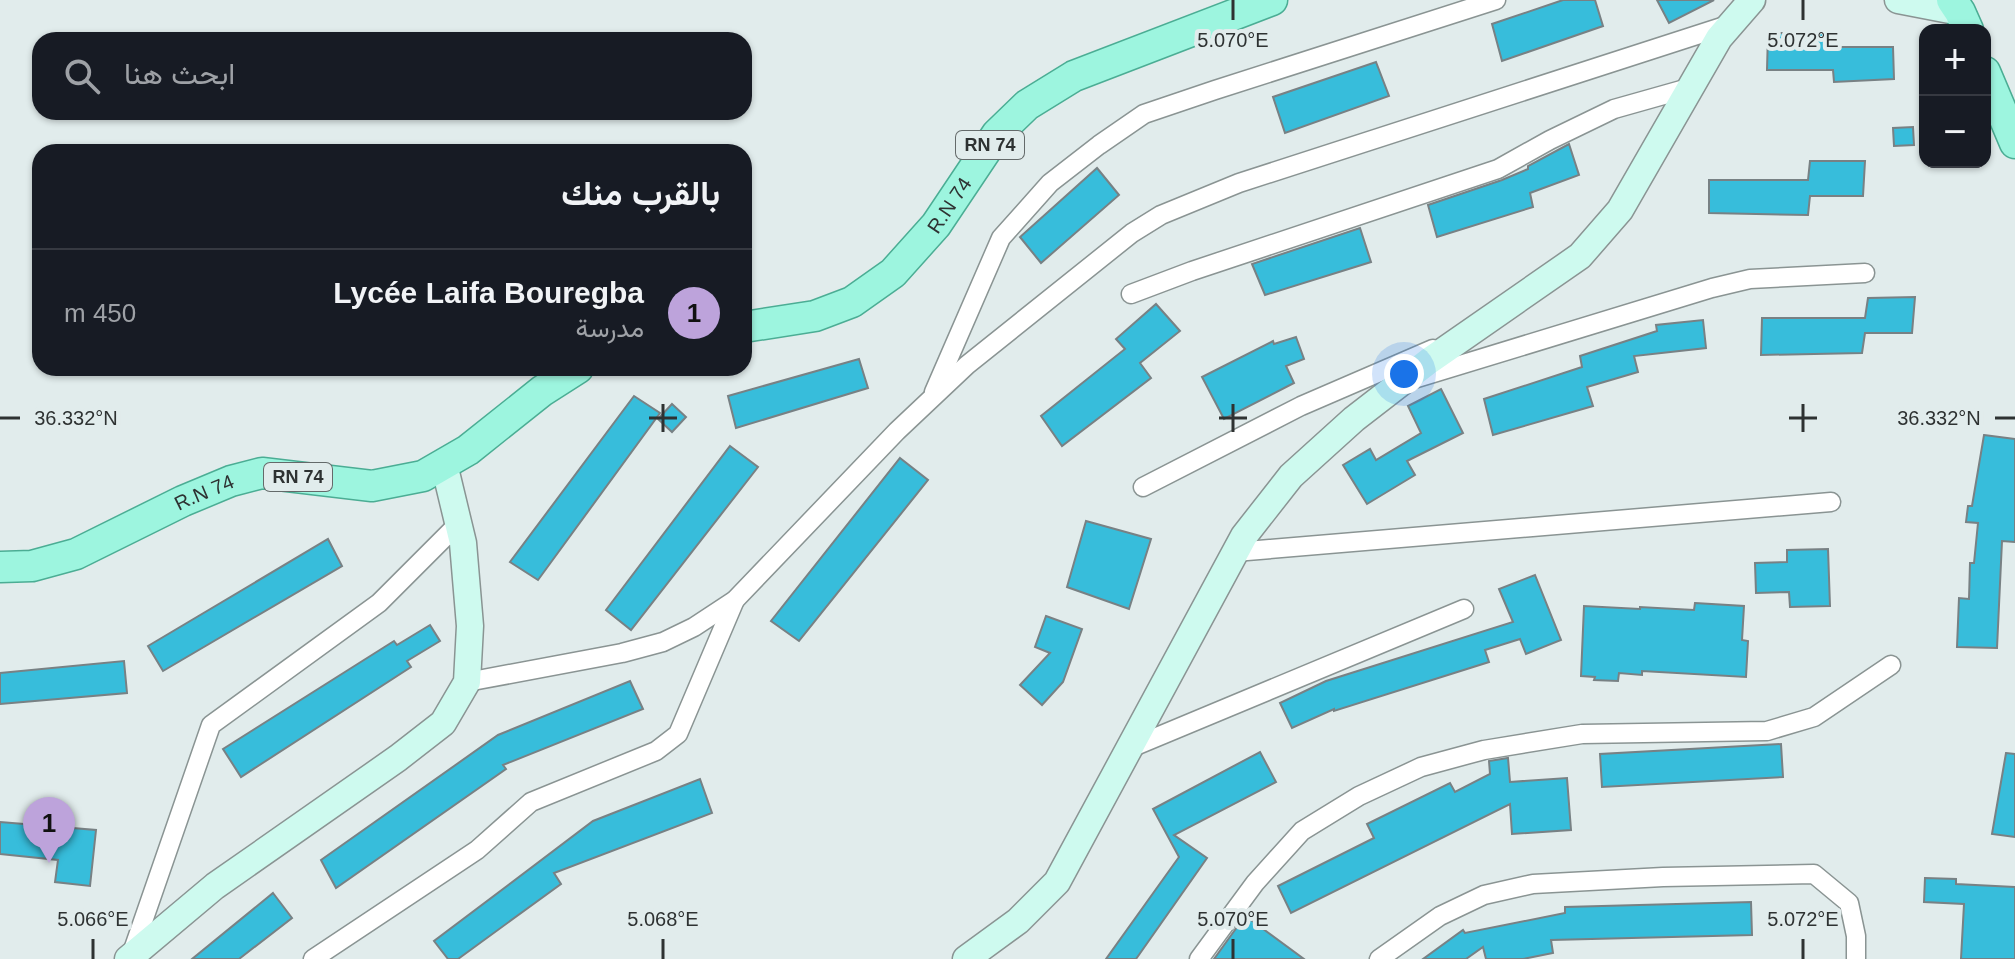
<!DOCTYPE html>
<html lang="ar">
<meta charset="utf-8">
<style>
:root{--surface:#171b24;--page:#20242c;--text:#f1f3f6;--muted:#9ea1a6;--line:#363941;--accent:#bda3db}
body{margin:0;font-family:Helvetica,Vazirmatn,sans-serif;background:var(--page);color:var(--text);direction:rtl}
.controls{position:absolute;right:24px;top:24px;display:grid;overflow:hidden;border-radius:16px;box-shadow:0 2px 6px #0004}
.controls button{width:72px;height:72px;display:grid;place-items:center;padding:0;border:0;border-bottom:2px solid var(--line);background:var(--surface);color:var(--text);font:40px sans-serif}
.you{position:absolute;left:1404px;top:374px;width:28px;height:28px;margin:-20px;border:6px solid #fff;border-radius:50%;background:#1a73e8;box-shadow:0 0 0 12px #1a73e833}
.badge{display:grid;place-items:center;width:52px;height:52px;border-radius:50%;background:var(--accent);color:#111;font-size:26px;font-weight:700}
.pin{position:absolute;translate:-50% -66px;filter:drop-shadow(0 2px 4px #0008)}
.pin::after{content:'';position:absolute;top:42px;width:28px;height:24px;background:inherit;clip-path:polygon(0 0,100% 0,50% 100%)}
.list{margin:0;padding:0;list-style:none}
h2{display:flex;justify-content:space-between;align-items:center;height:104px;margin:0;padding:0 32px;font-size:34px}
h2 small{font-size:26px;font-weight:400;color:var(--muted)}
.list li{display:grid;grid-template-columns:52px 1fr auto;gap:24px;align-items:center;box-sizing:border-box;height:128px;padding:0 32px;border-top:2px solid var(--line)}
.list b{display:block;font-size:30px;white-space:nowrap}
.list p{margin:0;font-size:26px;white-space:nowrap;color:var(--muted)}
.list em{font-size:26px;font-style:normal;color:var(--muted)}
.icon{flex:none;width:44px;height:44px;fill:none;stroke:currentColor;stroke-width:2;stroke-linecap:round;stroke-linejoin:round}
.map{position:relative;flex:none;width:2015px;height:959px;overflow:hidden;direction:ltr}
.search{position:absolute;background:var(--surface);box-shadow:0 2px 6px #0004;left:32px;top:32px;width:720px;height:88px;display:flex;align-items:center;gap:20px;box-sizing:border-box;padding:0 28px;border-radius:24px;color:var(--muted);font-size:30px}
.panel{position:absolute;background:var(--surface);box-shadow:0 2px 6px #0004;left:32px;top:144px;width:720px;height:232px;border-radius:24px;direction:rtl}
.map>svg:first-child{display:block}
.building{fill:#37bddb;stroke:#788184;stroke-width:2}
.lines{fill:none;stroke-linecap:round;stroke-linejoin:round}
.street-casing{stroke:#8a9493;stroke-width:21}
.secondary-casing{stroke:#8a9493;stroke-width:29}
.primary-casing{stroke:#4bad94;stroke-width:33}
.street{stroke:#fff;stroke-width:18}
.secondary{stroke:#cefaef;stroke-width:26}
.primary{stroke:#9df5df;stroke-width:30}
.ticks{fill:none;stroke:#2e3232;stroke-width:3}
.labels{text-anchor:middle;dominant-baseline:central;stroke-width:8;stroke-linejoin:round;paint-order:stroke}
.shield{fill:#e1ecec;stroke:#646a6a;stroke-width:2}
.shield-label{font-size:18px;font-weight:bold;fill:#2e3232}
.street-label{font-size:20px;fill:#2e3232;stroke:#e1ecec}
.ticks-label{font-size:20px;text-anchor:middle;fill:#2e3232;stroke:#e1ecec;stroke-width:8;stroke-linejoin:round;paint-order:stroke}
</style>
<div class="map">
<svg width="2015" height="959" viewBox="0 0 2015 959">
<rect width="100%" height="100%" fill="#e1ecec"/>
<g class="building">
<path d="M1563 0H1595L1603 26 1502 61 1492 24Z"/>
<path d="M1657 0H1714L1669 23Z"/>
<path d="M1768 33H1833L1834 47H1893L1894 79 1834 82 1833 70H1767Z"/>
<path d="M1376 62 1389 96 1285 133 1273 97Z"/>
<path d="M1913 127 1914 145 1894 146 1893 128Z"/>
<path d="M1569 144 1579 175 1530 193 1533 207 1437 237 1428 205 1502 180 1528 169V166Z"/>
<path d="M1810 161H1865L1863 196H1810L1808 215 1709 213V180H1808Z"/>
<path d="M1097 168 1119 195 1041 263 1020 237Z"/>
<path d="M1360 228 1371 262 1265 295 1252 264Z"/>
<path d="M1915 297 1912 333H1865L1862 353 1761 355 1762 318H1865L1868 298Z"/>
<path d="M1156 304 1180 331 1140 363 1151 378 1062 446 1041 416 1125 349 1116 339Z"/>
<path d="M1703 320 1706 348 1634 356 1638 372 1587 387 1593 406 1493 435 1484 399 1582 367 1580 356 1657 331 1656 325Z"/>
<path d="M1296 337 1304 359 1286 366 1294 383 1224 419 1202 377 1273 341 1274 344Z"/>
<path d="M859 359 868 388 736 428 728 396Z"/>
<path d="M1441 389 1463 433 1407 461 1415 475 1367 504 1343 465 1370 449 1376 460 1421 433 1408 406Z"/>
<path d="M634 396 660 413 538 580 510 562Z"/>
<path d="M672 404 686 417 672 432 658 419Z"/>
<path d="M1984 435 2015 439V542L2002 541 1997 648 1957 647 1959 598 1969 599 1970 563H1974L1978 523 1966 522 1968 506H1972Z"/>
<path d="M730 446 758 467 631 630 606 610Z"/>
<path d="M900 458 928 480 799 641 771 621Z"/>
<path d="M1086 521 1151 539 1129 609 1067 587Z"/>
<path d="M328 539 342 566 163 671 148 646Z"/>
<path d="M1828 549 1830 606 1790 607 1789 592 1756 593 1755 563 1787 562V550Z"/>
<path d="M1535 575 1561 640 1526 654 1520 639 1485 650 1489 662 1334 711V709L1292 728 1280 703 1326 681 1513 622 1499 589Z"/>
<path d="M1695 603 1744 606 1742 640 1748 641 1746 677 1642 671V675L1619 673 1618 681 1594 680 1595 677 1581 676 1584 606 1640 609V607L1694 610Z"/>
<path d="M1046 616 1082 629 1063 682 1042 705 1020 685 1050 653 1035 647Z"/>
<path d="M430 625 440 641 407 661 411 667 241 777 223 749 394 641 397 645Z"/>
<path d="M124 661 127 693 0 704V673Z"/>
<path d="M630 681 643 709 503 765 506 769 336 888 321 860 498 735Z"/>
<path d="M1781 744 1783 777 1602 787 1600 754Z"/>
<path d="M1260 752 1276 782 1174 835 1207 858 1136 959H1106L1179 857 1153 809Z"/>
<path d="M2006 753 2015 754V837L1992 834Z"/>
<path d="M1508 758 1510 782 1567 778 1571 830 1512 834 1510 804 1291 913 1278 886 1374 838 1367 824 1450 783 1455 792 1490 774 1489 761Z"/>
<path d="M700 779 712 813 554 873 561 884 458 959H448L434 941 593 821Z"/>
<path d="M0 822 96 830 90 886 55 882 58 860 0 854Z"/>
<path d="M1925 878 1956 879V884L2015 887V959H1961L1964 904 1924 902Z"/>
<path d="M273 893 292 918 239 959H192Z"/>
<path d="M1751 902 1752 935 1551 940 1553 953 1523 959H1486L1483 947 1466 959H1423L1463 930 1465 933 1565 913V907Z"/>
<path d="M1245 916 1251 920 1304 959H1214Z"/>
</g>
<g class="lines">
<defs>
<g id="street">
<path d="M1131 294 1192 271 1498 169 1550 140 1614 109 1692 87"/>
<path d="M1414 379 1712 288 1750 279 1865 273"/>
<path d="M934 392 1001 238 1050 183 1099 145 1144 114 1215 90 1496 0"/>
<path d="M1143 487 1301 406 1433 349"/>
<path d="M1235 552 1831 502"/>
<path d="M467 682 622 653 663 642 694 627 735 600 897 431 967 365 1132 233 1161 215 1239 183 1731 24"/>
<path d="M1128 749 1464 609"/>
<path d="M132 953 211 725 379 603 458 524"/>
<path d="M313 959 477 850 531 802 656 751 678 734 735 600"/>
<path d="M1199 959 1255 883 1302 831 1359 796 1421 767 1484 750 1582 734 1767 731 1814 717 1891 665"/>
<path d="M1379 959 1440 916 1484 895 1533 884 1663 877 1814 874 1849 903 1856 936V959"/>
</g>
<g id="secondary">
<path d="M1898 0 1960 12"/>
<path d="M128 959 215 886 398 758 443 723 467 682 470 626 463 543 444 464"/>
<path d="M966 959 1018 921 1057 882 1244 536 1291 476 1354 419 1429 361 1580 256 1620 210 1719 38 1752 0"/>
</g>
<g id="primary">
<path d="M1952 0 1960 12 1968 30"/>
<path d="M1985 72 2015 143"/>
<path id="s1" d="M744 327 815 316 852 302 893 273 936 225 997 134 1027 105 1074 76 1272 0"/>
<path id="s2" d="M0 567 32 566 76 554 183 501 231 481 262 473 372 486 423 476 468 450 542 391 578 368"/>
</g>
</defs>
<use href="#street" class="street-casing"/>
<use href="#secondary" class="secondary-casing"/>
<use href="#primary" class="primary-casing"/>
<use href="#street" class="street"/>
<use href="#secondary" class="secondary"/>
<use href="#primary" class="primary"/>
</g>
<path class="ticks" d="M1233 0V20M1803 0V20M663 404V432M1233 404V432M1803 404V432M0 418H20M649 418H677M1219 418H1247M1789 418H1817M1995 418H2015M93 939V959M663 939V959M1233 939V959M1803 939V959"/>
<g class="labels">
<g class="shield">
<rect x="956" y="131" width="68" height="28" rx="6"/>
<rect x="264" y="463" width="68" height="28" rx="6"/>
</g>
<g class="shield-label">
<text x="990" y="145">RN 74</text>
<text x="298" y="477">RN 74</text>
</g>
<g class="street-label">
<text stroke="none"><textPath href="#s1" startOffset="250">R.N 74</textPath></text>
<text stroke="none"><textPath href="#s2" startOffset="220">R.N 74</textPath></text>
</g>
</g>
<g class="ticks-label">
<text x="1233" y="47">5.070°E</text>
<text x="1803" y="47">5.072°E</text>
<text x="76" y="425">36.332°N</text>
<text x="1939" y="425">36.332°N</text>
<text x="93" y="926">5.066°E</text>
<text x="663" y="926">5.068°E</text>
<text x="1233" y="926">5.070°E</text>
<text x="1803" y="926">5.072°E</text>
</g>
</svg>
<div class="controls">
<button>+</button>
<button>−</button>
</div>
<div class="you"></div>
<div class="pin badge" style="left:49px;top:863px">1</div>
<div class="search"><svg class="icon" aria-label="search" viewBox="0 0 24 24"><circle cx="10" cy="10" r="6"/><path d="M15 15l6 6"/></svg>ابحث هنا</div>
<section class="panel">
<h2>بالقرب منك<small></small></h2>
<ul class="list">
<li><span class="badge">1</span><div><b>Lycée Laifa Bouregba</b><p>مدرسة</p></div><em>450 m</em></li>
</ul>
</section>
</div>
